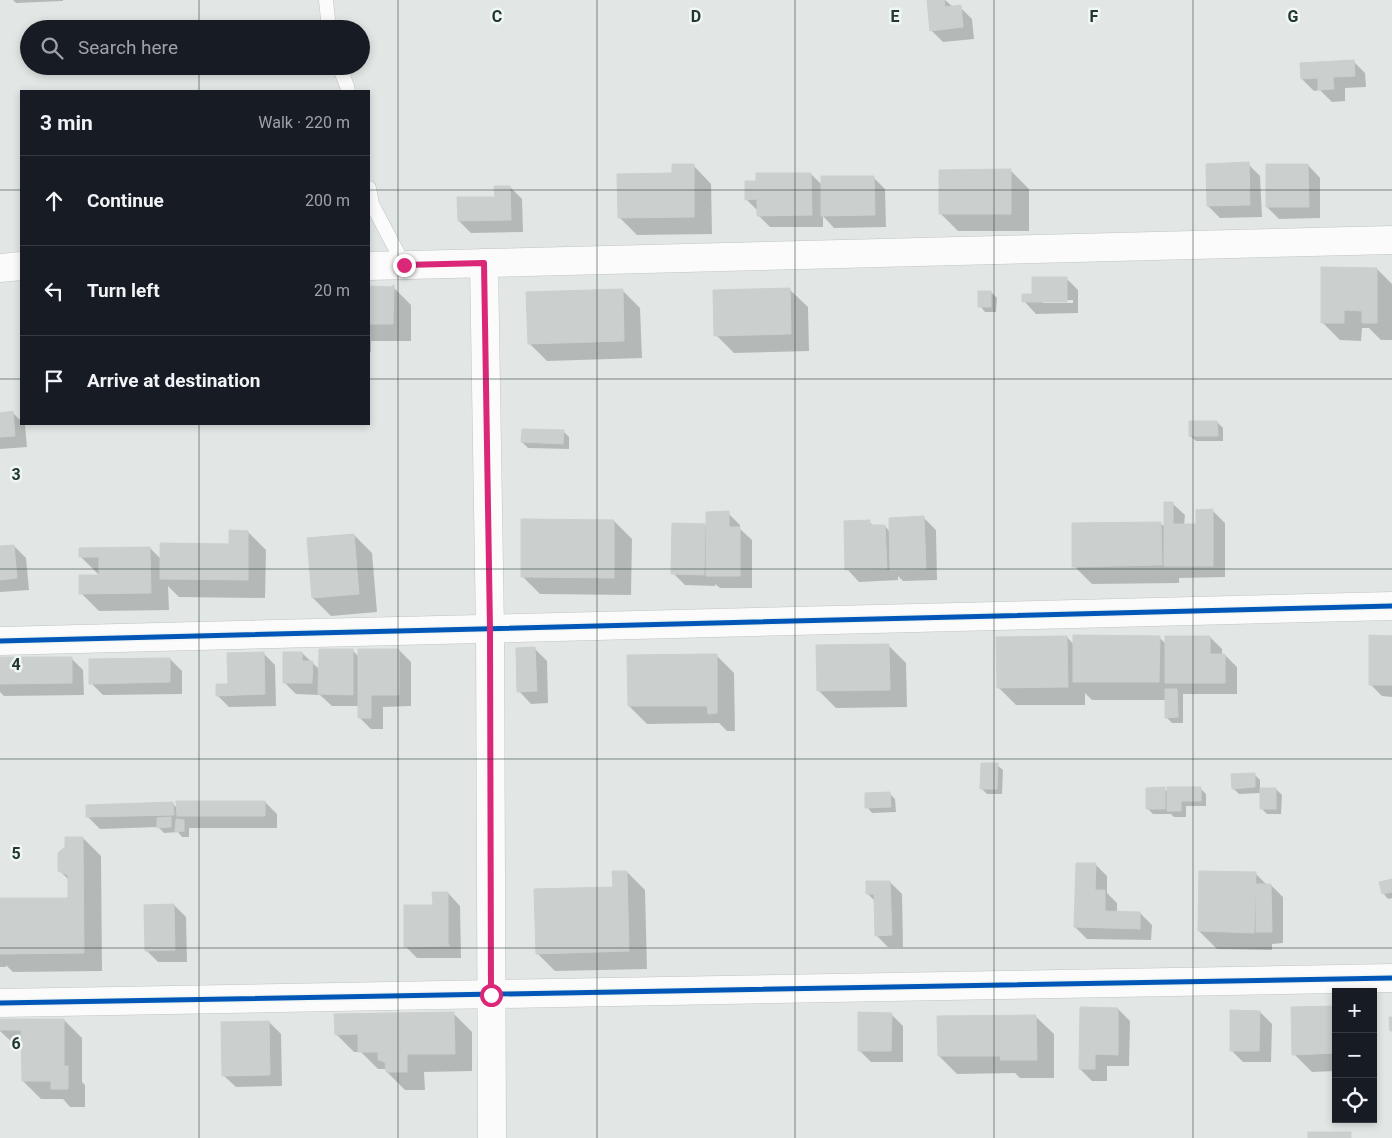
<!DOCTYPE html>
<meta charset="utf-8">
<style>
:root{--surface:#171b24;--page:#20242c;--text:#f1f3f6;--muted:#9ea1a6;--line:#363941}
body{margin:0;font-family:Roboto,sans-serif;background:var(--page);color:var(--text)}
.controls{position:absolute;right:15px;bottom:15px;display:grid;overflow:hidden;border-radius:0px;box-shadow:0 2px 8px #0003}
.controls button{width:45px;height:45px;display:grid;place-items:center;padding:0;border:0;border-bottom:1px solid var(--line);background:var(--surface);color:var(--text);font:25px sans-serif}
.stop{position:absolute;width:15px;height:15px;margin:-11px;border:4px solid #db2777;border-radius:50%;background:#fff}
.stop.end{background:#db2777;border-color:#fff;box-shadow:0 1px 5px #0008}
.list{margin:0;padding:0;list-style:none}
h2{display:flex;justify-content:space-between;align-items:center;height:65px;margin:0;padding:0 20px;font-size:21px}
h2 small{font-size:16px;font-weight:400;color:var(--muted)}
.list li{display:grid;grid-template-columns:32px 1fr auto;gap:15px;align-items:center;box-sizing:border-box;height:90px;padding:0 20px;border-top:1px solid var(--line)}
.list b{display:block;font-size:19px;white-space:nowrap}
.list em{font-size:16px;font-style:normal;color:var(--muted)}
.icon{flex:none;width:28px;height:28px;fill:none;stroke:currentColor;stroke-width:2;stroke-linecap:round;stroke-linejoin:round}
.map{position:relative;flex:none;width:1392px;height:1138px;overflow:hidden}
.search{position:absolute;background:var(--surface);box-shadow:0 2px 8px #0003;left:20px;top:20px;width:350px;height:55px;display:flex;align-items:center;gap:12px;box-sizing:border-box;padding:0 18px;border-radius:28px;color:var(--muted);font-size:19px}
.panel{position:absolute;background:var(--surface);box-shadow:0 2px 8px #0003;left:20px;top:90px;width:350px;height:335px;border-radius:0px}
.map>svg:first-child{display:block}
.shadow{fill:#0003;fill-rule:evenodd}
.building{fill:#cbcfce;stroke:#cbd0ce}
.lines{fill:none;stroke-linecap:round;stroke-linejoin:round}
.service-casing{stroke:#bfc4c2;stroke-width:15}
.minor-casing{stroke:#bfc4c2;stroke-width:29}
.service{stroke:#fbfbfb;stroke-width:14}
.minor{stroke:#fbfbfb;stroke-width:28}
.cycleway-casing{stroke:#f0f6f3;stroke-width:8}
.cycleway{stroke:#0057b8;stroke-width:5}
.route{stroke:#db2777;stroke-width:6}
.grid{fill:none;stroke:#223733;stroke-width:1;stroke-opacity:0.55}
.grid-label{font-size:16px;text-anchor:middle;font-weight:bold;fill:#223733;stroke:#f0f6f3;stroke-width:5;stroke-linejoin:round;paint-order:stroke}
</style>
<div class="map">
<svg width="1392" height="1138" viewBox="0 0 1392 1138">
<rect width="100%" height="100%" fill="#e2e7e5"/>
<g class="shadow">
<path d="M13 0H63V1L16 3Z"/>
<path d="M929 0H945L953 7H960L972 19 974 39 943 42 931 30Z"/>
<path d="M1353 61 1365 73 1366 87 1345 88V101L1332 102 1320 90 1314 91 1302 79Z"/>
<path d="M1248 164 1260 176 1262 217 1220 218 1208 206Z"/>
<path d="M693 165 711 184 712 234 637 235 619 217 673 174Z"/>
<path d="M1308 165 1320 178V218L1279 219 1267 207Z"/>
<path d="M1011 171 1029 189V231H958L940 213Z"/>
<path d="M811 174 822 185 873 177 885 189 886 227 834 228 823 216V227H770L758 215V211L746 199 757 182Z"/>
<path d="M510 187 522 199 523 232 471 233 459 221Z"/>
<path d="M1377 269 1392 284V340H1381L1369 328H1362L1361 341 1340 340 1322 322Z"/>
<path d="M1066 278 1078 290V313L1036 314 1024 301ZM1073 300V303H1043V301Z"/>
<path d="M369 287H393L411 305V341H371V352H369Z"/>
<path d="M789 289 808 307 809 351 734 353 716 335Z"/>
<path d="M622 290 640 308 642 358 547 361 529 343Z"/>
<path d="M991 292 997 298 996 312H985L980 306Z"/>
<path d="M13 413 21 421V424L25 425 27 447 0 449V414Z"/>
<path d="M1217 422 1223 428V441H1196L1190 436Z"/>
<path d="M563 431 569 437V449L528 448 522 442Z"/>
<path d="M1172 503 1185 515 1184 525H1197L1213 511 1225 523V577L1179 578V583L1092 584 1074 566 1160 523 1165 527Z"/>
<path d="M728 513 740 525V529L752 540V588H720L715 584V586L685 585 673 573 705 525 707 528Z"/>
<path d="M924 518 936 530 937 580 903 581 898 576V580L859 582 847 569 869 522 874 526H885L890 532Z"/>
<path d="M614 521 632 539 631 595 540 594 522 576Z"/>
<path d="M248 532 266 550 265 598 179 597 168 586 169 610 99 611 81 593 101 577 80 556 150 548 161 559 231 545Z"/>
<path d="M354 535 372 553 377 612 331 616 313 598Z"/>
<path d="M14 546 26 558 29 590 0 592V547Z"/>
<path d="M1067 637 1074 645 1159 637 1166 644 1210 637 1222 649V655H1225L1237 667V694H1183V723H1172L1166 717V700H1092L1085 693V705H1016L998 687Z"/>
<path d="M1392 637V697L1382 696 1370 684Z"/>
<path d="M888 645 906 663 907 707 836 708 818 690Z"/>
<path d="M535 649 547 661 548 703 531 704 519 691Z"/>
<path d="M352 650 359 657 399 650 411 662V706L383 707V729H371L359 717V706H332L320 695 296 694 284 682 302 653 320 670Z"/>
<path d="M263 653 275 665 276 706 229 707 217 695Z"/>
<path d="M716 655 734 673 735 731H727L719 723 647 724 629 706Z"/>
<path d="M0 658H71L83 670 84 695 4 696 0 692Z"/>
<path d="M170 659 182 671V694L103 695 91 683Z"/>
<path d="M997 765 1003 770 1002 794H987L981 788Z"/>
<path d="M1254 774 1260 780V789H1276L1282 795 1281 814H1267L1261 808V793L1239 794 1233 788Z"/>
<path d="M1200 788 1206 794V806H1186V817H1174L1171 814H1153L1147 808 1164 789 1168 792Z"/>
<path d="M890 794 895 799 896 812 872 813 867 807Z"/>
<path d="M265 802 277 814V828H189V837H182L178 832 164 833 158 827 100 829 88 817 173 804 178 809Z"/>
<path d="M83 838 101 856 102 971 13 972 6 965V967H0V900L70 899V881L59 870Z"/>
<path d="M1095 864 1107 876V893L1117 903V913H1140L1152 925 1151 940 1087 939 1075 927Z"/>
<path d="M627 872 645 890 647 969 555 971 537 953 614 888Z"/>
<path d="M1255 873 1267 885H1271L1283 897V943L1272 944V950L1217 949 1199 931Z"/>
<path d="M1392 880V898L1388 899 1383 893Z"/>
<path d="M890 882 902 894 903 947H888L876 935 875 901 868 894Z"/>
<path d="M448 893 460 906 461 958H417L405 946Z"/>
<path d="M174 905 186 917 187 962H158L146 950Z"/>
<path d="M1336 1007V1071L1312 1072 1294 1054Z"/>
<path d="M1118 1009 1130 1021 1129 1066H1107V1081H1092L1080 1069Z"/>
<path d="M1260 1012 1272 1024 1271 1062H1243L1231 1050Z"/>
<path d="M454 1014 472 1032V1071L424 1072 425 1090H405L387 1072V1069H378L361 1052H354L336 1034Z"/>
<path d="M891 1014 903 1026V1062H871L859 1050Z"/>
<path d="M1035 1016 1054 1034V1078H1020L1015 1073 957 1074 939 1056Z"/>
<path d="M64 1020 82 1038V1082L85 1085V1107H70L63 1099H41L23 1081V1047H17L0 1031V1021Z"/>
<path d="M269 1022 281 1034 282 1086 236 1087 223 1075Z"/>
</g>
<g class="building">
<path d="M927 0H944L945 7 961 5 963 27 930 31Z"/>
<path d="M1354 60 1355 76 1333 77 1334 89 1318 90V78L1301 79 1300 63Z"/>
<path d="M1249 162 1250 205 1207 206 1206 164Z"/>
<path d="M672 164H694V217L618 218 617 174 672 173Z"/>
<path d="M1266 164H1308L1309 207H1266Z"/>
<path d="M1011 169V214H939V170Z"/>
<path d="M756 173H811L812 215 757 216V199L745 200V181H756Z"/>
<path d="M821 176H874L875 215 821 216Z"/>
<path d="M494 186H510L511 220 458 221 457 197H495Z"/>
<path d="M1321 267 1377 268V323H1362V311L1344 310V323H1321Z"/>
<path d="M1032 277H1067V302H1022V294H1032Z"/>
<path d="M394 285 393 324H369V286L391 287Z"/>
<path d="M790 288 791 334 714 336 713 290Z"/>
<path d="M623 289 624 341 528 344 526 292Z"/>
<rect x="978" y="291" width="13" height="16"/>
<path d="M13 411 15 436 0 437V413Z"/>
<path d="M1189 421H1217L1218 436H1189Z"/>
<path d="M522 429 564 430 563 444 521 442Z"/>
<path d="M1164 502H1173V524H1196V510L1213 509V566H1164Z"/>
<path d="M729 511V527H740V576H706V512Z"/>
<path d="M924 516 926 569 890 570 889 518Z"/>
<path d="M521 519 614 520V578L521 577Z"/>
<path d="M870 520V525H885L887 569 845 570 844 521Z"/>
<path d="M1161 522 1162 565 1072 567V523Z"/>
<path d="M672 523 705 524 704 575 671 574Z"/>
<path d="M229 530 248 531V580L160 579V543L229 544Z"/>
<path d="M354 534 359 594 312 598 307 538Z"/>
<path d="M14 545 17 578 0 580V546Z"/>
<path d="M150 547 151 593 79 594V575H99V557H79V548Z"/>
<path d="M1073 635 1160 636 1159 682H1073Z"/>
<path d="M1369 635 1392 636V685H1369Z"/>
<path d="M1067 636 1068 687 997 688 996 637Z"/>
<path d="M1165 636H1210V654H1225V683H1165Z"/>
<path d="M889 644 890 690 817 691 816 645Z"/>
<path d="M535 647 537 691 517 692 516 648Z"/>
<path d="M319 649H353V695L318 694Z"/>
<path d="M358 649H399V695H371V718H358Z"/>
<path d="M264 652 265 694 216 696V684H228L227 653Z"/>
<path d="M283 652H302V661H313L312 683H283Z"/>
<path d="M717 654V713L708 714 707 706H628L627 655Z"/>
<path d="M0 657H72V683L0 684Z"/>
<path d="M170 658V682L89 684V659Z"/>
<path d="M1165 689H1177L1178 717 1165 718Z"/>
<path d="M981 763H998L997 789H980Z"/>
<path d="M1255 773V787L1232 789 1231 774Z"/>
<path d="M1165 787V809H1146V788Z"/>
<path d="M1167 787H1201V801H1181V811H1167Z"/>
<rect x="1260" y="788" width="16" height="21"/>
<path d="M890 792 891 807 865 808V793Z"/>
<path d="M176 801H265V816H177Z"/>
<path d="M173 802 174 815 86 817V805Z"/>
<path d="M171 817V827L157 828V818Z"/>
<path d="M176 819 184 820V831L175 832Z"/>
<path d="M65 837H83L84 953 0 954V898H68V875L58 871V853L65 847Z"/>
<path d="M1076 863H1096L1095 890H1105V911L1140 912V929L1074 927Z"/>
<path d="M612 871H627L629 951 536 954 534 889 613 887Z"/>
<path d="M1199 871 1256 872 1254 933 1198 931Z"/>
<path d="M1392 879V892L1382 894 1379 882Z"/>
<path d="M866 881H890L892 935 875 936 874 894H866Z"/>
<path d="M1256 884H1271L1272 932H1256Z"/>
<path d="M432 892H448V943L450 946 404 947V905H433Z"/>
<path d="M174 904 175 950 145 951 144 905Z"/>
<path d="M1336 1006V1053L1292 1055 1291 1007Z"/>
<path d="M1080 1007 1118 1008V1055L1095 1054V1069H1079Z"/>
<path d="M1230 1010 1260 1011 1259 1051H1230Z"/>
<path d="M454 1012 455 1054H407V1072H386L385 1062 378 1060V1052H358V1034L335 1035 334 1014Z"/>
<path d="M858 1012 892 1013 891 1051H858Z"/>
<path d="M1036 1015 1037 1060H1000L1001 1056H938L937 1016Z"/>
<path d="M1389 1017H1392V1031H1390Z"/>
<path d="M0 1019H64V1066H68V1089H51V1081H22L21 1030H0Z"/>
<path d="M269 1021 270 1075 222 1076 221 1022Z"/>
<rect x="1308" y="1132" width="43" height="6"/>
</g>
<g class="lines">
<defs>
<g id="service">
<path d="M326 0 329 29"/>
<path d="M339 66 347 86 348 91"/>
<path d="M369 188 372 204 404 265"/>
</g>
<g id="minor">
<path d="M484 263 490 629 492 1138"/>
<path d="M369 266 1392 240"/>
<path d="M0 268 21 266"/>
<path d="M0 641 1392 606"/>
<path d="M0 1003 1392 978"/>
</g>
</defs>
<use href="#service" class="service-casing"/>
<use href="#minor" class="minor-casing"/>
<use href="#service" class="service"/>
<use href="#minor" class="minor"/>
<defs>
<g id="cycleway">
<path d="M0 641 1392 606"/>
<path d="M0 1003 1392 978"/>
</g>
</defs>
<use href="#cycleway" class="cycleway-casing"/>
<use href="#cycleway" class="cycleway"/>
</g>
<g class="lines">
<path class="route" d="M404 265 484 263 490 629 491 995"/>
</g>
<path class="grid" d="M199 0V29M398 0V1138M597 0V1138M795 0V1138M994 0V1138M1193 0V1138M199 66V91M0 190H21M369 190H1392M0 379H21M369 379H1392M199 424V1138M0 569H1392M0 759H1392M0 948H1392"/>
<g class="grid-label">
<text x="497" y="22">C</text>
<text x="696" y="22">D</text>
<text x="895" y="22">E</text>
<text x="1094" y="22">F</text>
<text x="1293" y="22">G</text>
<text x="16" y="480">3</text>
<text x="16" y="670">4</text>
<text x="16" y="859">5</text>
<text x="16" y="1049">6</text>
</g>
</svg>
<div class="controls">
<button>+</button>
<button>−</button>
<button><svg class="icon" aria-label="locate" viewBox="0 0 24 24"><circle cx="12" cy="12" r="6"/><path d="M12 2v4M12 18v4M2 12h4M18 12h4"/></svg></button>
</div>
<div class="stop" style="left:491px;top:995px"></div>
<div class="stop end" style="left:404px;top:265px"></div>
<div class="search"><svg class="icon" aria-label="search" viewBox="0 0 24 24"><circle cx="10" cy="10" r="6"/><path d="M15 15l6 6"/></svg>Search here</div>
<section class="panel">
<h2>3 min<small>Walk · 220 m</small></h2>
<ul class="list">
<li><svg class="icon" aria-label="ahead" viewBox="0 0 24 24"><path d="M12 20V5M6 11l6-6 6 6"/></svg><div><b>Continue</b></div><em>200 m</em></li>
<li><svg class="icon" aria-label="left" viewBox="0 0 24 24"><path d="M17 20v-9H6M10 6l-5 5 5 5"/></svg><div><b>Turn left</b></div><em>20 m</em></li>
<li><svg class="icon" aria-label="arrive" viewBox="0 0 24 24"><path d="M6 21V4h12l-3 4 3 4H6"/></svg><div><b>Arrive at destination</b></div></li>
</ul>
</section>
</div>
